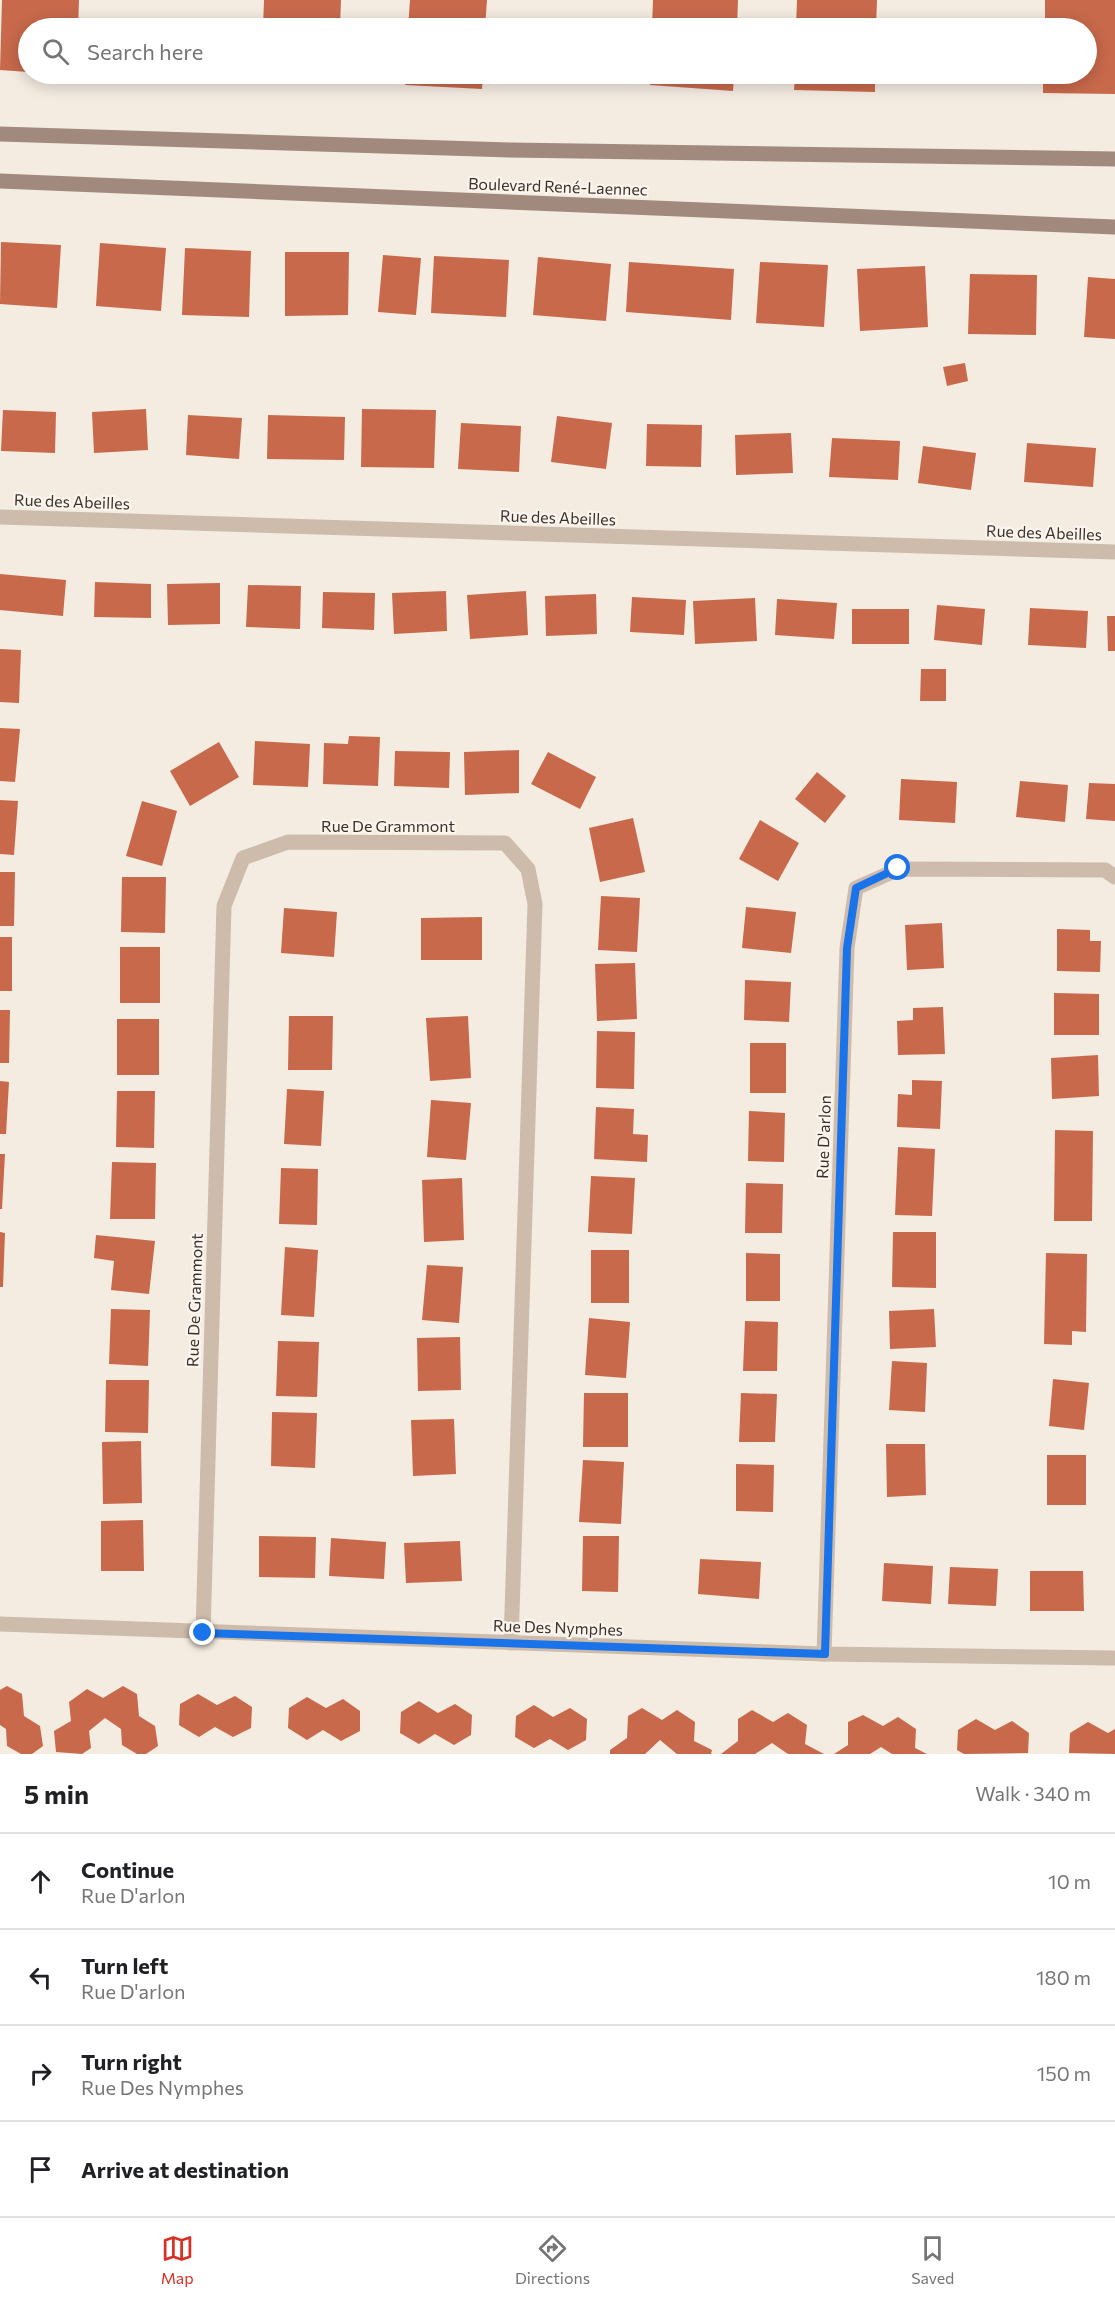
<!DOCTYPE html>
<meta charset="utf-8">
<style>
:root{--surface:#fff;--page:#f6f6f6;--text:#202124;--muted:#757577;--line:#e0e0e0;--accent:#d93025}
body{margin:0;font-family:Commissioner,sans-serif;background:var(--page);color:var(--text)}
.stop{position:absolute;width:18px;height:18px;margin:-14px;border:4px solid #1a73e8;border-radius:50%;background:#fff}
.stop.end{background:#1a73e8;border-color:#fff;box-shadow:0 2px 6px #0008}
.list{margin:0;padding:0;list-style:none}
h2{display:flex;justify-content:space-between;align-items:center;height:78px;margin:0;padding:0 24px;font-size:26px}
h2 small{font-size:20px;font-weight:400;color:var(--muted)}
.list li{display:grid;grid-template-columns:39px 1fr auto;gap:18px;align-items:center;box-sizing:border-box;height:96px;padding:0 24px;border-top:2px solid var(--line)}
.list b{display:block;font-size:22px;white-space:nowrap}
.list p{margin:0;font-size:20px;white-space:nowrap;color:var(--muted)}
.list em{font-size:20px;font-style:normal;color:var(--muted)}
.icon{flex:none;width:33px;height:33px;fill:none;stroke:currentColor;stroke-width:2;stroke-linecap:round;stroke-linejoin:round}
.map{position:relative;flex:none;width:1115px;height:1754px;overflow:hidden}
.search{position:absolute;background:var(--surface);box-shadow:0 3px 15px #0003;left:18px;right:18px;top:18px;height:66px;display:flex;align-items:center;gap:15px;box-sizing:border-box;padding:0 21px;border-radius:33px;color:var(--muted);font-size:22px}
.sheet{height:462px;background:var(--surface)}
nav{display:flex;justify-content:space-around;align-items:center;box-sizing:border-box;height:84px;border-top:2px solid var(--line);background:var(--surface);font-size:16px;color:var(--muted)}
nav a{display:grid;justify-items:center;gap:3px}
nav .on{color:var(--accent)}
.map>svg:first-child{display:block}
.building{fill:#c8694b}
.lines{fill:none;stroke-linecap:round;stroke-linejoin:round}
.street{stroke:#cdbbac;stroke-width:15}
.secondary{stroke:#a18a7d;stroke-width:15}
.route{stroke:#1a73e8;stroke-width:8}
.labels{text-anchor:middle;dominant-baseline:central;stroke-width:4.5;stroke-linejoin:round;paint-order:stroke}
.street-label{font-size:16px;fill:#3b302b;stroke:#fbf5ee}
</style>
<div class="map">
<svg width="1115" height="1754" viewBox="0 0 1115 1754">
<rect width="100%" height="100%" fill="#f4ebe1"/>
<g class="building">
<path d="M2 0H79L78 28H28V72L0 70Z"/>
<path d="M264 0H341L340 28H263Z"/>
<path d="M410 0H487L485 28H408Z"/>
<path d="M653 0H738L737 28H652Z"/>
<path d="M797 0H877L876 28H796Z"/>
<path d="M1045 0H1115V94L1043 93V74H1086V28H1045Z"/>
<path d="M262 74H338L337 83 261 80Z"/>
<path d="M406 74H483L482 89 405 85Z"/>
<path d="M650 74H734L733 91 650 85Z"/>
<path d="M795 74H875V92L794 90Z"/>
<path d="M1 242 61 245 57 308 0 304Z"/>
<path d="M100 243 166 248 161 311 96 306Z"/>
<path d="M185 248 251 251 249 317 182 315Z"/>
<path d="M285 252H349L348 315 285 316Z"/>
<path d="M383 255 421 258 416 315 378 312Z"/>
<path d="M434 256 509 260 506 317 431 313Z"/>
<path d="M538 257 611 264 606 321 533 315Z"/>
<path d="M629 262 734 269 731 320 626 312Z"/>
<path d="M760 262 828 265 824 327 756 323Z"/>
<path d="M925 266 928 327 860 331 857 269Z"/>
<path d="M970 274 1037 275 1036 335 968 334Z"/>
<path d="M1088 277 1115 279V339L1084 337Z"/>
<path d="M965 363 968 381 947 386 943 367Z"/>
<path d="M146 409 148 450 94 453 92 412Z"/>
<path d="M362 409 436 410 434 468 361 467Z"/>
<path d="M3 410 56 412 55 453 1 451Z"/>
<path d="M188 415 242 418 239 459 186 455Z"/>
<path d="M268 415 345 417 344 460 267 459Z"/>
<path d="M557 416 612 423 606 469 551 462Z"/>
<path d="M461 423 521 426 519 472 458 469Z"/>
<path d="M647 424 702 425 701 467 646 466Z"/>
<path d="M791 433 793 473 736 475 735 435Z"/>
<path d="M832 438 900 441 898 480 829 477Z"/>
<path d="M1027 443 1096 448 1093 487 1024 482Z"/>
<path d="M923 446 976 453 971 490 918 483Z"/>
<path d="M0 574 66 580 63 616 0 610Z"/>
<path d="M95 582 151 584V618L94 617Z"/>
<path d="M220 583V624L168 625 167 584Z"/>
<path d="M248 585 301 586 300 629 246 627Z"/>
<path d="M446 591 447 631 394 634 392 593Z"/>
<path d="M526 591 528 635 470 639 467 595Z"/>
<path d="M323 592 375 593 374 630 322 628Z"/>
<path d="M596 594 597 634 546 636 545 596Z"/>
<path d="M632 597 686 600 684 635 630 632Z"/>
<path d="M755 598 757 641 695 644 693 601Z"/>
<path d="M777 599 837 603 834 639 775 635Z"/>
<path d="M937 605 985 609 982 645 934 640Z"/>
<path d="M1030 608 1088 611 1086 648 1028 645Z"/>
<rect x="852" y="609" width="57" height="35"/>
<path d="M1107 616H1115V651H1108Z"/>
<path d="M0 649 21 650 19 703 0 702Z"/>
<path d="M921 669H946V701H920Z"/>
<path d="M0 728 20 729 15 782 0 781Z"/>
<path d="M349 736 380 737 378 786 323 784 324 743 348 744Z"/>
<path d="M255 741 310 744 308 787 253 785Z"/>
<path d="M219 742 239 777 190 806 170 771Z"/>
<path d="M519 750V793L465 795 464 752Z"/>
<path d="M395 751 450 752 449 788 394 786Z"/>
<path d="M548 752 596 777 580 809 531 784Z"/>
<path d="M817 772 846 796 825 823 795 799Z"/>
<path d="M901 779 957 782 955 823 899 820Z"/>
<path d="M1020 781 1068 785 1065 822 1016 817Z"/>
<path d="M1089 783 1115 784V821L1086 819Z"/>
<path d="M0 800 18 801 14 855 0 854Z"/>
<path d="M142 801 177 811 162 866 126 856Z"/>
<path d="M633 818 645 872 600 882 589 828Z"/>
<path d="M760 820 799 843 778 881 739 859Z"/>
<path d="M0 872H15L14 926H0Z"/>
<path d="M122 877H166L165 933 121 932Z"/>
<path d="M601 896 640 898 637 952 598 950Z"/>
<path d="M746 907 796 912 791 953 742 948Z"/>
<path d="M284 908 337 912 334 957 281 953Z"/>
<path d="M482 917V960H421V918Z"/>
<path d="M942 923 944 968 907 970 905 925Z"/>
<path d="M1057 929 1090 930V941H1101L1100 972 1057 971Z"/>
<rect x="0" y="937" width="12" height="54"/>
<rect x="120" y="947" width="40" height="56"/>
<path d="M635 963 637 1019 597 1021 595 964Z"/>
<path d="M745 980 791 982 789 1022 744 1020Z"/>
<path d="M1054 993 1099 994V1035H1054Z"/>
<path d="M943 1007 945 1054 898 1055 897 1021 913 1020V1008Z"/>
<path d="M0 1010H10L9 1063H0Z"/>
<path d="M289 1016H333L332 1070H288Z"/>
<path d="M468 1016 471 1078 430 1081 426 1018Z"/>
<rect x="117" y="1019" width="42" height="56"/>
<path d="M597 1031 635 1032 634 1089 596 1088Z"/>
<rect x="750" y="1043" width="36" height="50"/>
<path d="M1098 1055 1099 1096 1052 1099 1051 1058Z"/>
<path d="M912 1080 942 1081 940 1129 897 1127 898 1094 912 1095Z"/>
<path d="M0 1081 9 1082 6 1134H0Z"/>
<path d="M287 1089 324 1091 321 1146 284 1144Z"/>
<path d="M117 1091H155L154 1148 116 1147Z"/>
<path d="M431 1100 471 1103 466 1160 427 1157Z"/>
<path d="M596 1107 634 1109 633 1134 648 1135 647 1162 594 1159Z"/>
<path d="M749 1111 785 1113 784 1162 748 1161Z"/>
<path d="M1055 1130 1093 1131 1092 1221H1054Z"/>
<path d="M898 1147 935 1149 932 1216 895 1215Z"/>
<path d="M0 1154H5L2 1209H0Z"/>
<path d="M112 1162 156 1163 155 1219H110Z"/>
<path d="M281 1168 318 1169 317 1225 279 1224Z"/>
<path d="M591 1176 635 1178 632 1234 588 1232Z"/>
<path d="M462 1178 464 1240 424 1242 422 1180Z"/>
<path d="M746 1183 783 1184 782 1233H745Z"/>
<path d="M0 1232 5 1233 3 1287H0Z"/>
<path d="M893 1232H936V1288L892 1287Z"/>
<path d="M96 1235 155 1241 149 1294 111 1290 114 1261 94 1258Z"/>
<path d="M285 1247 318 1250 314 1317 281 1315Z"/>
<rect x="591" y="1250" width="38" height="53"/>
<path d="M746 1253 780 1254V1301H746Z"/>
<path d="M1046 1253 1087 1254 1086 1332 1072 1331V1345L1044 1344Z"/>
<path d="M427 1265 463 1267 459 1323 422 1320Z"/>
<path d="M111 1309 150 1310 148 1366 109 1364Z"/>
<path d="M934 1309 936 1347 890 1349 889 1311Z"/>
<path d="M589 1318 630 1322 626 1378 585 1375Z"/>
<path d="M745 1321 778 1322 777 1371H743Z"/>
<path d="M460 1337 461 1390 418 1391 417 1338Z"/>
<path d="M278 1341 319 1342 317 1397 276 1396Z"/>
<path d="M892 1361 927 1363 925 1412 889 1410Z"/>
<path d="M1053 1379 1089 1383 1084 1430 1049 1426Z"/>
<path d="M106 1380H149L148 1433 105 1432Z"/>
<path d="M584 1393H628V1447H583Z"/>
<path d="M741 1393 777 1394 775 1442H739Z"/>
<path d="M272 1412 317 1413 315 1468 271 1466Z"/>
<path d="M454 1419 456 1474 413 1476 411 1420Z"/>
<path d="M141 1441 142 1503 103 1504 102 1442Z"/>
<path d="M886 1444H925L926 1495 887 1497Z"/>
<rect x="1047" y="1455" width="39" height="50"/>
<path d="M583 1460 624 1462 621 1524 579 1522Z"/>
<path d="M736 1464 774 1465 773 1512 736 1511Z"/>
<path d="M143 1520 144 1571H101V1521Z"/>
<path d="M259 1536 316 1537 315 1578 259 1577Z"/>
<path d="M583 1536H619L618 1592 582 1591Z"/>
<path d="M331 1538 386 1542 384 1579 329 1576Z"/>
<path d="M460 1541 462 1581 406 1583 404 1543Z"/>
<path d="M700 1559 761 1562 759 1599 698 1594Z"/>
<path d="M884 1563 933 1566 931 1604 882 1601Z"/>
<path d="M950 1567 998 1569 996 1606 948 1604Z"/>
<path d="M1030 1571H1083L1084 1611H1030Z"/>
<path d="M7 1686 22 1694 24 1716 40 1726 43 1746 32 1754H21L7 1746 6 1729 0 1725V1690Z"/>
<path d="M123 1686 137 1694 139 1716 155 1726 158 1746 146 1754H137L122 1745 121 1729 105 1718 89 1731 91 1748 82 1754 56 1752 54 1731 71 1721 69 1702 87 1689 103 1698Z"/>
<path d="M198 1694 217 1705 235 1696 252 1707 251 1728 233 1737 215 1727 199 1737 179 1725 180 1704Z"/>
<path d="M307 1697 326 1708 343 1699 360 1711V1731L341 1741 323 1730 307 1740 288 1728 289 1708Z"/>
<path d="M419 1701 438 1713 455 1704 472 1715 471 1735 454 1745 435 1734 419 1744 400 1733 401 1712Z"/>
<path d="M534 1705 553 1717 570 1708 587 1719 586 1740 568 1750 550 1739 534 1748 515 1737 516 1716Z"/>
<path d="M642 1708 662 1720 677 1710 695 1722 694 1741 712 1750 711 1754H677L660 1740 645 1754H610V1750L627 1738 628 1716Z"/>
<path d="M752 1710 773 1722 788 1713 807 1725 805 1744 824 1754H788L772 1743 755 1754H721L738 1741V1719Z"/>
<path d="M863 1715 883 1726 898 1717 916 1729 915 1748 927 1754H892L881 1747 870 1754H834L848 1745V1722Z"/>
<path d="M976 1719 995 1730 1012 1721 1029 1733 1028 1753 964 1754 957 1750 958 1730Z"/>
<path d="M1088 1722 1108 1733 1115 1729V1754L1069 1753 1070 1733Z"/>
</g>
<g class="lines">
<g class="street">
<path d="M0 517 1115 552"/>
<path d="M0 1624 824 1654 1115 1658"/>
<path d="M203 1633 224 906 243 858 288 842 505 843 528 869 535 904 511 1643"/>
<path d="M824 1654 847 948 856 888 899 869 1105 870 1115 877"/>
</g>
<g class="secondary">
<path d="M0 134 510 150 1115 159"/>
<path d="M0 181 1115 227"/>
</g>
</g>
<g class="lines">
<path class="route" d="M203 1633 825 1654 847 948 856 888 898 868"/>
</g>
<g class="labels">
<g class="street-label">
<text transform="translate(558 186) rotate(2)">Boulevard René-Laennec</text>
<text transform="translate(72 501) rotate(2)">Rue des Abeilles</text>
<text transform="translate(558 517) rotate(2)">Rue des Abeilles</text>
<text transform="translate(1044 532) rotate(2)">Rue des Abeilles</text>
<text x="388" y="825">Rue De Grammont</text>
<text transform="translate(823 1137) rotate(-88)">Rue D'arlon</text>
<text transform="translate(194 1300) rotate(-88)">Rue De Grammont</text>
<text transform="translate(558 1627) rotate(2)">Rue Des Nymphes</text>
</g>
</g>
</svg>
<div class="stop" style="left:898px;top:868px"></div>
<div class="stop end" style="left:203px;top:1633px"></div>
<div class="search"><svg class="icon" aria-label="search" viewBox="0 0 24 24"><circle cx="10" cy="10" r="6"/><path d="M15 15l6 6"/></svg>Search here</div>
</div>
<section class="sheet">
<h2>5 min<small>Walk · 340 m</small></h2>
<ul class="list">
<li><svg class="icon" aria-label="ahead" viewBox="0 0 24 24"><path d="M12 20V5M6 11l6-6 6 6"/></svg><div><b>Continue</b><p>Rue D'arlon</p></div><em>10 m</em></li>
<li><svg class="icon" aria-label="left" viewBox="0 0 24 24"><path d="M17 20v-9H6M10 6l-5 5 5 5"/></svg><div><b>Turn left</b><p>Rue D'arlon</p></div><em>180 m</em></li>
<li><svg class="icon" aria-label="right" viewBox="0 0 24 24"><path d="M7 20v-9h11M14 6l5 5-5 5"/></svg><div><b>Turn right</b><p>Rue Des Nymphes</p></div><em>150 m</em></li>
<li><svg class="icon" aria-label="arrive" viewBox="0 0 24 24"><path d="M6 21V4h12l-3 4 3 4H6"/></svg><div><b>Arrive at destination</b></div></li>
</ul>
</section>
<nav>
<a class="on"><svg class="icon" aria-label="map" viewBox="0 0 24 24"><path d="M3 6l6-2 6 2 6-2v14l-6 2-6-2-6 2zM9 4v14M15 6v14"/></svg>Map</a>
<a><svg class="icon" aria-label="directions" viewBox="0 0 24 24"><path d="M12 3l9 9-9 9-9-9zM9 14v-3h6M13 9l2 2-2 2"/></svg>Directions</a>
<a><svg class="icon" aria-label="saved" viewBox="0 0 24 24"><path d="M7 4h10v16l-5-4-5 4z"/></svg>Saved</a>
</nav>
